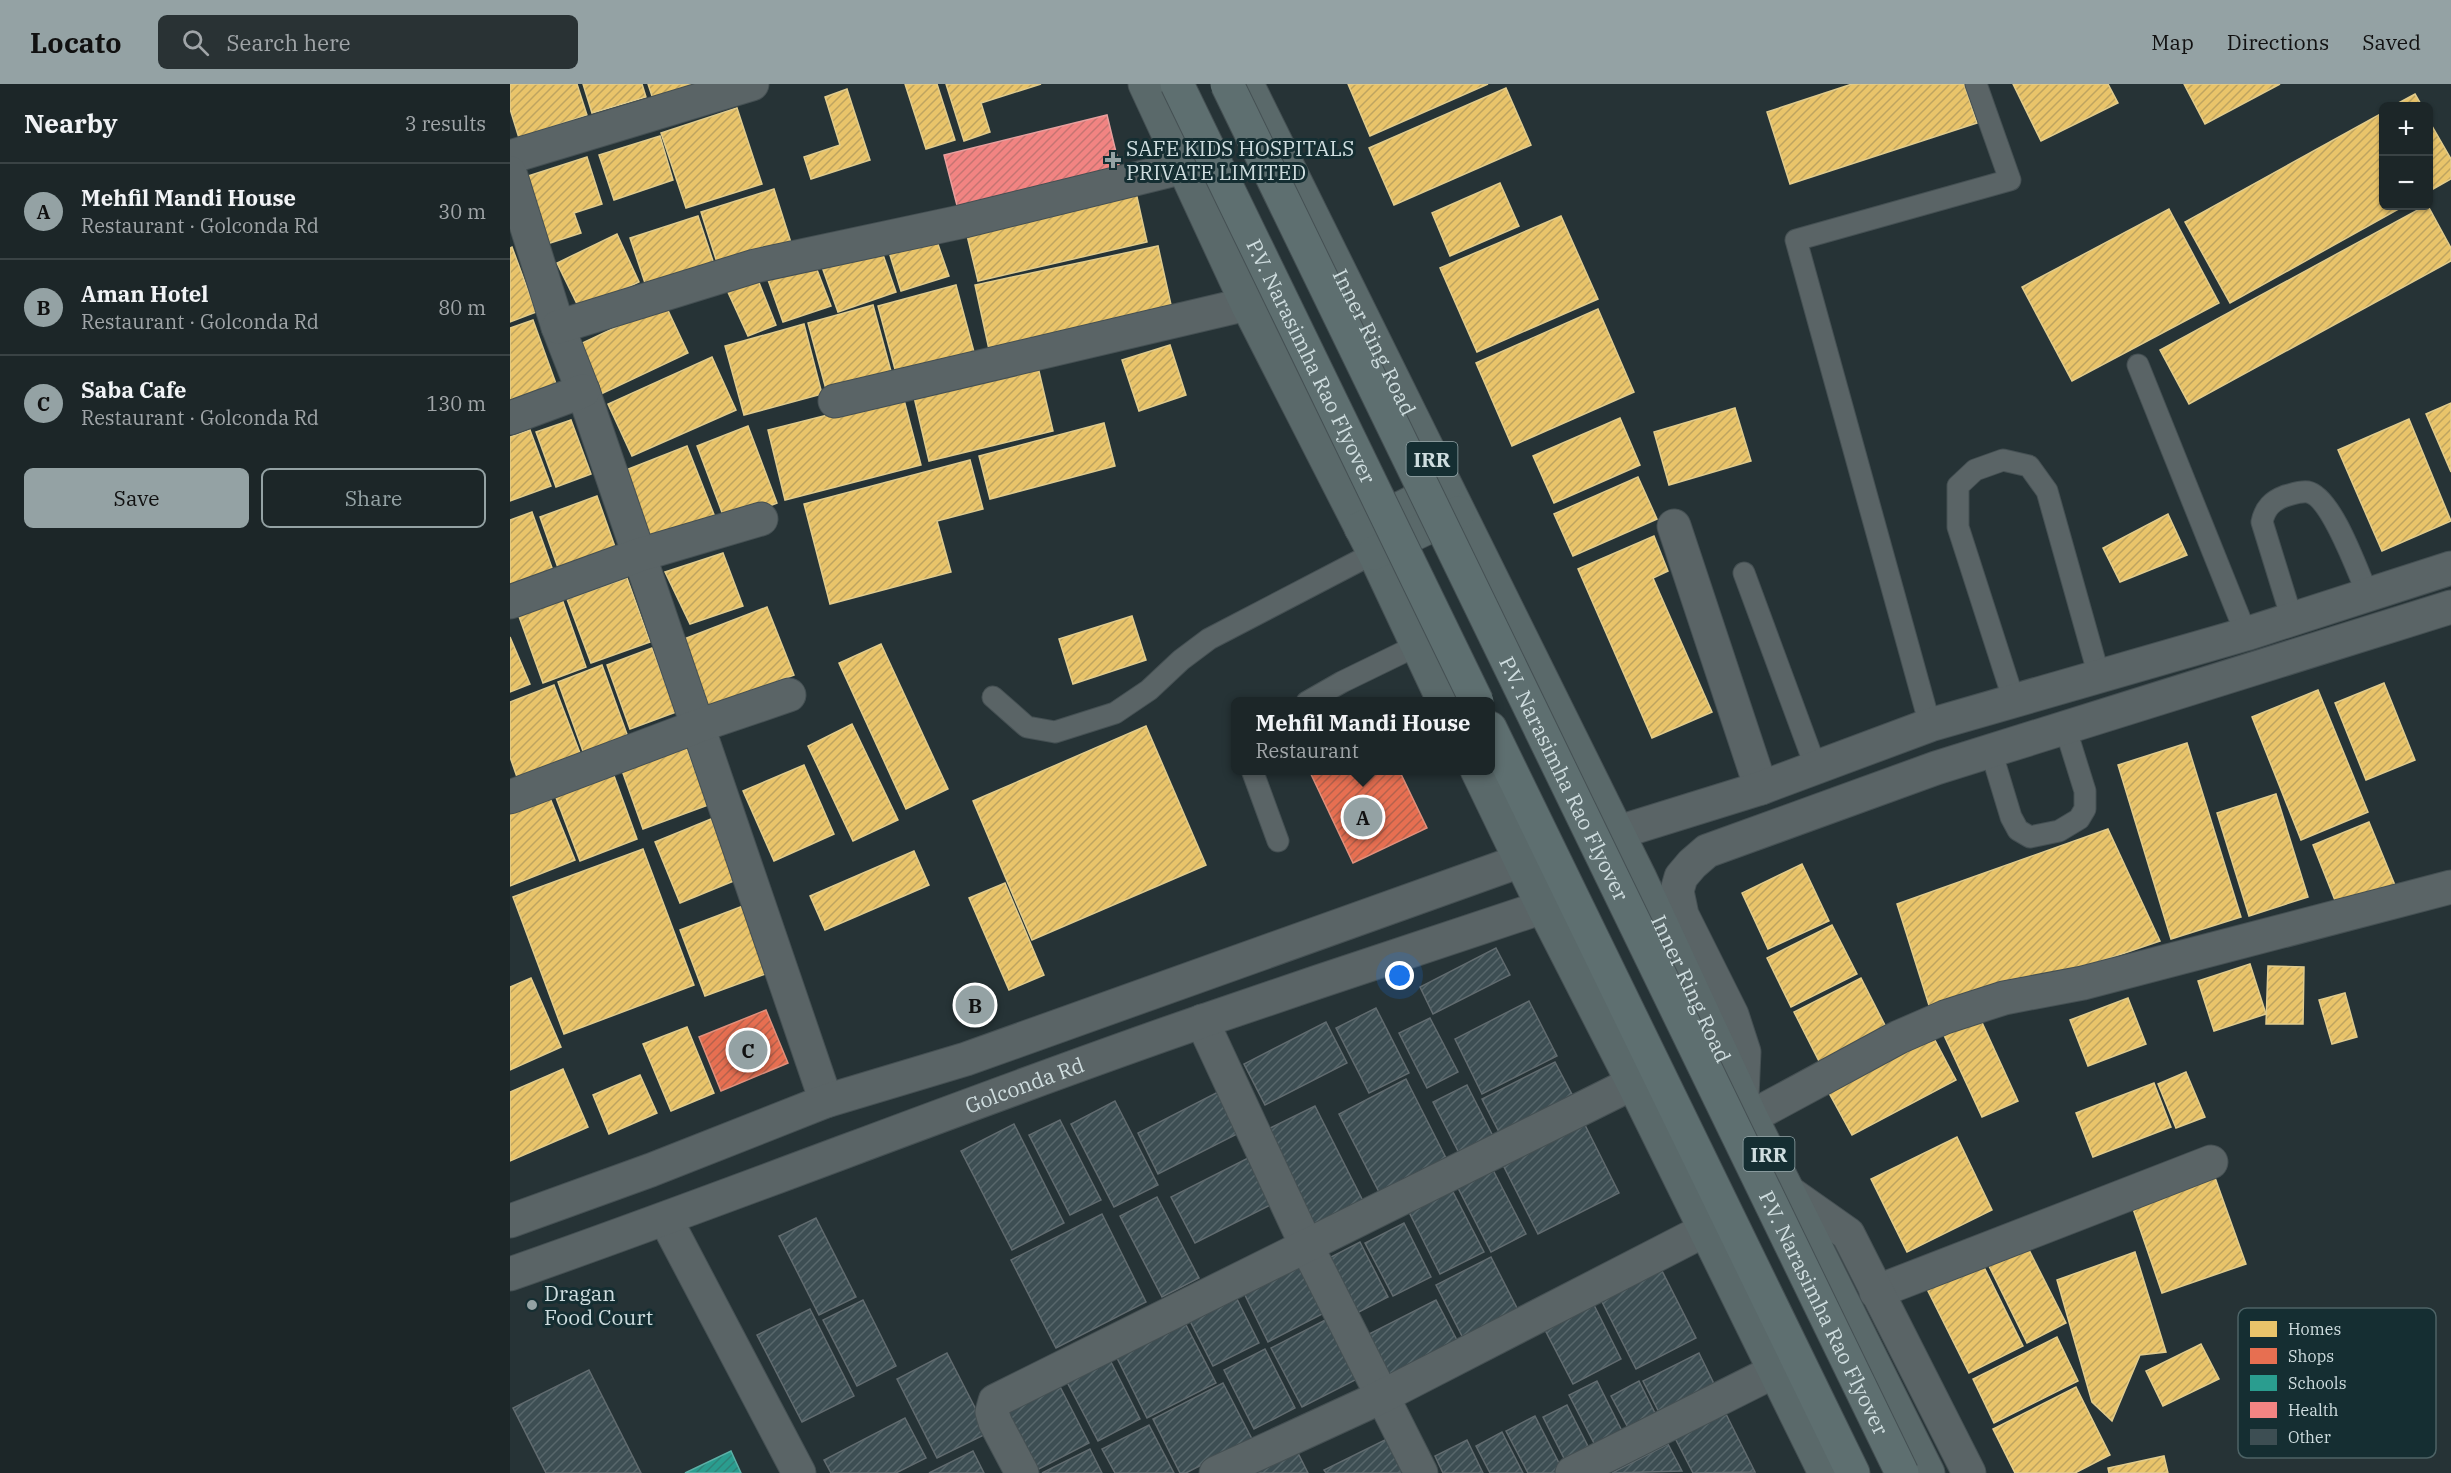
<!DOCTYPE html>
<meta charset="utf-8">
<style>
:root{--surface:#1c2628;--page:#293234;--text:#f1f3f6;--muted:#a0a5a8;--line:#3a4345;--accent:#94a2a4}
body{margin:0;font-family:"IBM Plex Serif",serif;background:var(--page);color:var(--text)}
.controls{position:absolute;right:18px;top:18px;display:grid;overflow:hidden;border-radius:9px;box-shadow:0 2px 4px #0004}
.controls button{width:54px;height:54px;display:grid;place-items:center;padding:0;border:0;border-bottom:2px solid var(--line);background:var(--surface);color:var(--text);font:30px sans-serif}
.you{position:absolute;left:890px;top:892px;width:21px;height:21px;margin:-15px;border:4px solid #fff;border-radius:50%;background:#1a73e8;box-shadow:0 0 0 9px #1a73e833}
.badge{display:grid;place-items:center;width:39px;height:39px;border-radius:50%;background:var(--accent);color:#111;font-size:20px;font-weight:700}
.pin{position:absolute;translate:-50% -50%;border:3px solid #fff;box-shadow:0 2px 6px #0006}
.popup{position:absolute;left:721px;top:613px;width:264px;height:78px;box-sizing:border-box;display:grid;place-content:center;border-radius:9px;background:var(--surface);filter:drop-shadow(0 2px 4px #0005);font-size:20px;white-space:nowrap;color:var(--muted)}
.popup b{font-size:22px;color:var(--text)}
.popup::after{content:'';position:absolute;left:50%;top:100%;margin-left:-12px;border:12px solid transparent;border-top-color:var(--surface)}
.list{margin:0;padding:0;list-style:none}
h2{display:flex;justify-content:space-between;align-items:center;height:78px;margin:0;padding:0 24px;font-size:26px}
h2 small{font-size:20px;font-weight:400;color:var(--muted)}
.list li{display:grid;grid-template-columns:39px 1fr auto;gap:18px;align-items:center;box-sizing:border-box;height:96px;padding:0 24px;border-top:2px solid var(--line)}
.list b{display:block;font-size:22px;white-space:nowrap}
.list p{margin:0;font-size:20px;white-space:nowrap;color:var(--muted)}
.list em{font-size:20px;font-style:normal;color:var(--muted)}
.actions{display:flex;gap:12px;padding:18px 24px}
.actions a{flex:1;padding:14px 0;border:2px solid var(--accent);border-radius:9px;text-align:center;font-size:21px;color:var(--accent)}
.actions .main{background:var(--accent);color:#111}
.icon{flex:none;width:33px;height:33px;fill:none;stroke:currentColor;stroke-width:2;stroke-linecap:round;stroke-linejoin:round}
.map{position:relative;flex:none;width:1941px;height:1389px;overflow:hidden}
header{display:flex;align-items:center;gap:36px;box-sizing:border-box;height:84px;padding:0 30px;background:var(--accent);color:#111}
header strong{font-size:28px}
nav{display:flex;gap:33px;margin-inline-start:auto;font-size:21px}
.search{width:420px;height:54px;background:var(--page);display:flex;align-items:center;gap:15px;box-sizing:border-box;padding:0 21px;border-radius:9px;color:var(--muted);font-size:22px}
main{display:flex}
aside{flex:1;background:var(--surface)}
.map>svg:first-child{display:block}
.homes{fill:url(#homes-hatch);stroke:#e1cc8d;stroke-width:1.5}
.shops{fill:url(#shops-hatch);stroke:#e0907c;stroke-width:1.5}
.schools{fill:url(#schools-hatch);stroke:#5cb0a7;stroke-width:1.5}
.health{fill:url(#health-hatch);stroke:#e89f9e;stroke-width:1.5}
.building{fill:url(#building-hatch);stroke:#616b6f;stroke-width:1.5}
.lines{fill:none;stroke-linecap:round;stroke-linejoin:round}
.lane-casing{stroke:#455053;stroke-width:23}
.street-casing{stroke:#455053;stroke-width:35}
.secondary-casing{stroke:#455053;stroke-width:35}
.primary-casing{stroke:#455053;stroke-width:35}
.highway-casing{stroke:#455053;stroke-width:35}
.lane{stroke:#5a6466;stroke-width:21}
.street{stroke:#5a6466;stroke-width:33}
.secondary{stroke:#5a6466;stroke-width:33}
.primary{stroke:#5a696a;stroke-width:33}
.highway{stroke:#5e6f70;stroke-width:33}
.highway-bridge-casing{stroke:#455053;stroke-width:35;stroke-linecap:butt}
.highway-bridge{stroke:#5e6f70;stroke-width:33}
.poi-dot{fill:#94a2a4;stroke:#152e32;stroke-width:2}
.labels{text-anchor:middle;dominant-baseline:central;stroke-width:6;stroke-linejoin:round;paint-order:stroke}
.shield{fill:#152e32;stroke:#97a8ab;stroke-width:1.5}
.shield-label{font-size:20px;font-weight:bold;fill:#cfdddf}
.poi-label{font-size:21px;fill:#cfdddf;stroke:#152e32;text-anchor:start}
.street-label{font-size:21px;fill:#cfdddf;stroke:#152e32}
.key{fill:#152e32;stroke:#4d6366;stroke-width:1.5}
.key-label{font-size:16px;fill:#cfdddf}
</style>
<header>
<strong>Locato</strong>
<div class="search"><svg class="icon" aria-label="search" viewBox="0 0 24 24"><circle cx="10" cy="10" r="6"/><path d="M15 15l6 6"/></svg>Search here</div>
<nav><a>Map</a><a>Directions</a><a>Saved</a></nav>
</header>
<main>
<aside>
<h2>Nearby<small>3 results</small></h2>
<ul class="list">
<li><span class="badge">A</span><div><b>Mehfil Mandi House</b><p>Restaurant · Golconda Rd</p></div><em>30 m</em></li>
<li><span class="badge">B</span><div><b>Aman Hotel</b><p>Restaurant · Golconda Rd</p></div><em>80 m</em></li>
<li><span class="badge">C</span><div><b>Saba Cafe</b><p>Restaurant · Golconda Rd</p></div><em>130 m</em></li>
</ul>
<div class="actions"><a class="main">Save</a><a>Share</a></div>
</aside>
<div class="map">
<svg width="1941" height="1389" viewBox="0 0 1941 1389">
<defs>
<pattern id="homes-hatch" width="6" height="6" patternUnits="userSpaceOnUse" patternTransform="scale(1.5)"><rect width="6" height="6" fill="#e9c46a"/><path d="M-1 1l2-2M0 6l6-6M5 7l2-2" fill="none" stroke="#bea460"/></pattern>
<pattern id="shops-hatch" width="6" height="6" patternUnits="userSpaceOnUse" patternTransform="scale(1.5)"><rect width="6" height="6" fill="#e76f51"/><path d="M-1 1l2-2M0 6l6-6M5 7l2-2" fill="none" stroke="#b4624d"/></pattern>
<pattern id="schools-hatch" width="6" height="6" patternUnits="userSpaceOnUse" patternTransform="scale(1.5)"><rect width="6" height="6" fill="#2a9d8f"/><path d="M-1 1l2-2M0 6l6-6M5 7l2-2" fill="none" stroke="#308278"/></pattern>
<pattern id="health-hatch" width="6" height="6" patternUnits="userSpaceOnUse" patternTransform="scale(1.5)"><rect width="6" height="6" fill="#f28482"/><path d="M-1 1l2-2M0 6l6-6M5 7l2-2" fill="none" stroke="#c57472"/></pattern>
<pattern id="building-hatch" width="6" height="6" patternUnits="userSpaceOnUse" patternTransform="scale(1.5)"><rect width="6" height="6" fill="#3d4e53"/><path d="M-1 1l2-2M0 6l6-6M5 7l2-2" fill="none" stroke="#58676b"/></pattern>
</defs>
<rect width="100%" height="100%" fill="#263336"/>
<g class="homes">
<path d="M0 0H67L77 31 9 54 0 25Z"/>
<path d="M73 0H132L136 13 82 29Z"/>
<path d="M138 0H202L147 27Z"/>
<path d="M395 0H427L445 56 416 65Z"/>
<path d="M436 0H531L471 19 480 48 454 57Z"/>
<path d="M838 0H978L860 52Z"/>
<path d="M1342 0H1454L1467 39 1280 100 1257 28Z"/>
<path d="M1503 0H1598L1608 19 1531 57Z"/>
<path d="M1674 0H1770L1695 40Z"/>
<path d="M996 4 1021 61 884 121 859 64Z"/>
<path d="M337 5 360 76 301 95 294 73 330 61 315 13Z"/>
<path d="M1905 10 1912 22H1883Z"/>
<path d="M227 24 252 100 176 124 151 49Z"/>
<path d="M1874 28V122H1894L1720 219 1675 138Z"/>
<path d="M1918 35 1941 75V95L1918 108Z"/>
<path d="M150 52 163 96 104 116 89 71Z"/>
<path d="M77 73 92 120 64 129 71 149 37 160 15 93Z"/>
<path d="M990 99 1009 142 940 172 922 129Z"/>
<path d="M625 104 637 158 468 197 455 143Z"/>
<path d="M264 105 283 165 210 188 191 128Z"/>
<path d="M1915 122H1918L1941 164V177L1679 320 1650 266Z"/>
<path d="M1659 125 1709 219 1562 297 1512 203Z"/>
<path d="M188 132 204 180 136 202 120 154Z"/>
<path d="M1051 132 1088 215 967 268 930 184Z"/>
<path d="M423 146 439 192 391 207 379 168Z"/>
<path d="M107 150 129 198 70 226 47 179Z"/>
<path d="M370 162 386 208 328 228 312 183Z"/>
<path d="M648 162 663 230 480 270 465 201Z"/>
<path d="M2 163 26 228 0 238V164Z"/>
<path d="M304 178 321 222 273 238 257 193Z"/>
<path d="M246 191 266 241 238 252 216 204Z"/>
<path d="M446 201 464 268 386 289 368 222Z"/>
<path d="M155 220 178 269 91 310 68 261Z"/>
<path d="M363 221 382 291 317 309 298 239Z"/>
<path d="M1088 225 1124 308 1002 362 966 279Z"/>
<path d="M23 236 49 308 0 326V244Z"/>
<path d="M294 240 312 310 234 331 215 262Z"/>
<path d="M660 261 676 311 629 327 612 276Z"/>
<path d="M202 273 226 326 122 372 98 320Z"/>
<path d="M528 283 543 347 419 377 404 313Z"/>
<path d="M393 312 411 381 275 416 258 346Z"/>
<path d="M1941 319V388L1916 330Z"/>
<path d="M1225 324 1241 377 1159 401 1144 348Z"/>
<path d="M1110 334 1130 381 1044 419 1023 372Z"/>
<path d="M1899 335 1941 437 1872 467 1828 366Z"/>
<path d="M61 336 81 390 46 403 26 348Z"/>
<path d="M594 339 605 382 480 415 469 372Z"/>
<path d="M238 342 267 419 216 439 187 362Z"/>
<path d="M20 346 41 402 0 417V353Z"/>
<path d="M177 362 205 433 139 459 111 388Z"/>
<path d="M460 376 473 425 427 437 441 488 320 520 294 420Z"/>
<path d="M1128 393 1147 435 1063 472 1044 430Z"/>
<path d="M87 412 109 474 52 495 30 433Z"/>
<path d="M22 428 46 495 0 512V436Z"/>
<path d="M1658 430 1677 471 1610 498 1593 464Z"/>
<path d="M1144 452 1158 487 1143 494 1202 628 1142 654 1068 485Z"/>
<path d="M213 469 233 522 180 540 155 488Z"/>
<path d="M117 494 140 558 81 579 57 515Z"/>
<path d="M51 512 76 583 33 599 7 527Z"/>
<path d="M257 523 284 591 195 625 169 557Z"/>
<path d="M622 532 636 576 563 600 549 555Z"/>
<path d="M0 553 20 600 0 608Z"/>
<path d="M371 560 438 705 396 725 329 579Z"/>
<path d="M142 564 166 628 120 645 97 581Z"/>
<path d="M92 581 118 653 74 670 48 598Z"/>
<path d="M1874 599 1905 676 1856 696 1825 619Z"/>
<path d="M44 601 70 669 7 693 0 673V618Z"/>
<path d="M1808 606 1858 728 1791 756 1742 633Z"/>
<path d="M342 640 388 736 343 757 298 662Z"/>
<path d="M636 642 696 781 522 856 463 717Z"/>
<path d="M174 657 198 721 133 745 110 681Z"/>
<path d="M1677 659 1731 833 1661 855 1608 681Z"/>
<path d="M294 681 324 750 264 777 233 707Z"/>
<path d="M103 689 127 755 70 777 45 711Z"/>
<path d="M38 709 65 776 0 802V724Z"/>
<path d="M1766 710 1798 813 1739 832 1707 729Z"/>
<path d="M201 735 226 796 170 819 145 758Z"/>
<path d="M1859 738 1887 806 1830 829 1803 761Z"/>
<path d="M1598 745 1650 857 1423 934 1387 820Z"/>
<path d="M133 765 184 901 54 950 3 813Z"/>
<path d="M404 767 419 801 315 846 300 812Z"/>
<path d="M1292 780 1319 837 1258 865 1232 809Z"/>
<path d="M495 799 534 891 499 906 459 814Z"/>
<path d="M233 822 258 889 195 912 170 846Z"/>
<path d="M1322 841 1347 890 1281 923 1257 874Z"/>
<path d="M1740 880 1756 930 1704 947 1688 897Z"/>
<path d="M1758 882 1794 883 1793 940H1756Z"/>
<path d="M21 894 51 963 0 986V903Z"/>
<path d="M1351 894 1382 955 1315 989 1284 928Z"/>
<path d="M1835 909 1847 953 1822 960 1809 916Z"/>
<path d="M1618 914 1636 960 1578 982 1560 936Z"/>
<path d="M1469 932 1508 1017 1472 1033 1433 949Z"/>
<path d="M177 943 204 1009 161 1027 133 960Z"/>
<path d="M1418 943 1446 996 1342 1051 1313 998Z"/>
<path d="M53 985 78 1043 0 1077V1008Z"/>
<path d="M1676 988 1695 1033 1666 1044 1648 1000Z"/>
<path d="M130 991 147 1029 99 1050 83 1011Z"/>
<path d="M1644 999 1661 1043 1583 1073 1566 1029Z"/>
<path d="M1447 1053 1482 1126 1397 1168 1361 1095Z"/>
<path d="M1703 1088 1736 1180 1652 1209 1620 1116Z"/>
<path d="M1515 1158 1556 1239 1517 1259 1477 1178Z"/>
<path d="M1625 1168 1656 1268 1630 1271 1602 1337 1582 1318 1547 1196Z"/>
<path d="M1470 1175 1513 1262 1459 1289 1416 1203Z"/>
<path d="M1547 1253 1568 1297 1484 1339 1463 1295Z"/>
<path d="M1691 1260 1709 1295 1653 1322 1636 1287Z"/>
<path d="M1566 1303 1600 1371 1565 1389H1505L1483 1345Z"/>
<path d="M1654 1372 1658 1389H1599L1598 1384Z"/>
</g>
<g class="shops">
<path d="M799 686H889L917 744 843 779Z"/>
<path d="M256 926 278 979 211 1007 189 953Z"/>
</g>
<path class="schools" d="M221 1367 231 1389H175Z"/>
<path class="health" d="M597 31 612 93 450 133 434 71Z"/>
<g class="building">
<path d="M986 864 1000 891 923 930 910 903Z"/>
<path d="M1019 917 1047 972 972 1010 945 955Z"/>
<path d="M866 924 899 989 859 1009 826 944Z"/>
<path d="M920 934 948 988 917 1004 889 949Z"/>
<path d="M816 938 837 979 755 1021 734 980Z"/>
<path d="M1045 978 1066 1018 993 1056 972 1015Z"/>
<path d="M896 995 938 1078 871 1112 829 1030Z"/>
<path d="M957 1001 988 1062 954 1079 923 1018Z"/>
<path d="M712 1006 733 1047 648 1090 628 1049Z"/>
<path d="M605 1017 648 1101 604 1123 561 1040Z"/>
<path d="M805 1022 854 1119 802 1146 752 1048Z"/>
<path d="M1071 1033 1109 1109 1028 1150 990 1075Z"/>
<path d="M550 1036 591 1116 560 1131 519 1051Z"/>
<path d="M504 1040 554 1139 502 1166 451 1067Z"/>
<path d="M748 1069 772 1115 685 1159 661 1113Z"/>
<path d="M982 1084 1016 1150 981 1168 947 1102Z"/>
<path d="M942 1106 974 1168 930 1190 899 1128Z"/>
<path d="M647 1113 689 1194 652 1213 610 1132Z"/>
<path d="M592 1130 636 1218 546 1264 501 1176Z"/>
<path d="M306 1134 346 1213 309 1231 269 1152Z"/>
<path d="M894 1139 921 1193 883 1212 855 1159Z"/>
<path d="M850 1158 878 1213 847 1229 819 1174Z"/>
<path d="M793 1172 820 1226 758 1258 731 1203Z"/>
<path d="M981 1173 1009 1228 954 1256 926 1201Z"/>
<path d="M1146 1175 1186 1254 1126 1285 1086 1206Z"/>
<path d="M725 1211 749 1259 703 1282 679 1235Z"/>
<path d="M353 1216 386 1282 347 1302 313 1236Z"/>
<path d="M926 1216 950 1262 882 1296 859 1250Z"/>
<path d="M1082 1217 1111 1275 1063 1300 1033 1242Z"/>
<path d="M300 1225 344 1312 292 1338 247 1251Z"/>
<path d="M821 1233 851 1293 792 1323 761 1264Z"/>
<path d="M673 1235 706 1299 637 1334 605 1270Z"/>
<path d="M755 1265 785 1324 744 1345 714 1286Z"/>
<path d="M437 1269 478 1349 427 1374 387 1295Z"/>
<path d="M1189 1269 1209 1310 1154 1338 1133 1297Z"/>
<path d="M600 1276 630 1335 588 1357 557 1298Z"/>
<path d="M79 1286 131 1389H36L3 1324Z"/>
<path d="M545 1293 579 1359 525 1387 491 1321Z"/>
<path d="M1087 1297 1113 1349 1086 1363 1059 1311Z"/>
<path d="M1129 1297 1150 1339 1123 1353 1101 1312Z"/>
<path d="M713 1299 742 1355 676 1389H670L643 1335Z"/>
<path d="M1057 1321 1085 1376 1061 1388 1033 1333Z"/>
<path d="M1214 1326 1245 1388 1183 1389 1164 1352Z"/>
<path d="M1025 1332 1052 1385 1045 1389H1018L996 1347Z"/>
<path d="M395 1334 416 1374 386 1389H321L314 1376Z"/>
<path d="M639 1341 664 1389H605L592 1365Z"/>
<path d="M992 1348 1013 1389H980L966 1362Z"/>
<path d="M883 1352 902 1389H816L814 1386Z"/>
<path d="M957 1356 973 1389H933L925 1372Z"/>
<path d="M1158 1360 1172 1387 1102 1389Z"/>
<path d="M580 1365 592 1389H532Z"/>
<path d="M786 1365 798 1389H739Z"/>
<path d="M463 1367 474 1389H419Z"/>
</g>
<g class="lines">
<defs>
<g id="lane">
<path d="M1628 281 1736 550"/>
<path d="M1234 489 1306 684"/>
<path d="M1782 535 1752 438C1755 424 1762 417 1775 412 1783 410 1790 407 1798 408 1822 413 1848 489 1858 511"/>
<path d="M483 613 517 643 545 648 605 629 639 606 671 576 699 555 864 469"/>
<path d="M1504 617 1448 443V402L1465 386 1493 376 1519 382 1537 407 1589 592"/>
<path d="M797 618 832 598 908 561"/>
<path d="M1420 641 1286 156 1500 96 1466 0"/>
<path d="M1481 667 1501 733 1508 746 1520 753 1549 747 1569 735 1575 725V707L1555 643"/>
<path d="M742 686 768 757"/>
</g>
<g id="street">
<path d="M0 73 242 0"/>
<path d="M0 89 48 243 73 307 316 1017"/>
<path d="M48 243 245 182 450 138 674 83"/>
<path d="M325 317 737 220"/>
<path d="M0 334 73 307"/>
<path d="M1164 442 1251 704"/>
<path d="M0 518 129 471 251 435"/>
<path d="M0 713 188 642 279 611"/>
<path d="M692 937 797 1163 911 1389"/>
<path d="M1241 1033 1389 953 1435 933 1494 914 1573 899 1941 803"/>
<path d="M156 1136 289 1389"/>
<path d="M1366 1208 1701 1078"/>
<path d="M512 1389 485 1338 482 1328 485 1317 1123 999"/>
<path d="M706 1389 871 1313 1195 1146"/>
<path d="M1062 1389 1265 1287"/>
</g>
<g id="secondary">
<path d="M1106 749 1251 704 1420 641 1736 550 1941 484"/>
<path d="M1232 1012 1234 968 1222 931 1172 831 1167 807 1171 793 1182 780 1197 767 1426 684 1941 523"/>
<path d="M1277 1107 1338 1150 1459 1389"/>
<path d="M0 1137 141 1086 316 1017 456 975 1010 777"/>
<path id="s1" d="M0 1190C232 1109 461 1017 693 937 806 898 919 861 1033 823"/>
</g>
<g id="primary">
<path d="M635 0 737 220 864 469 934 618"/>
<path id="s2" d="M737 0 1129 792 1241 1033 1418 1389"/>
<path d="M851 444 935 402"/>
<path d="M864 469 948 429"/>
<path d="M967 686 1033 823 1123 999 1315 1389"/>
</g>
<path id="highway" d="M980 644 1343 1389"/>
</defs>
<use href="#lane" class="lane-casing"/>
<use href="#street" class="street-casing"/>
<use href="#secondary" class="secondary-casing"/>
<use href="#primary" class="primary-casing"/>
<use href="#highway" class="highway-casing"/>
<use href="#lane" class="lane"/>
<use href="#street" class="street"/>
<use href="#secondary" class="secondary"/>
<use href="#primary" class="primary"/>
<use href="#highway" class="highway"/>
<defs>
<g id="highway-bridge">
<path id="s3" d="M667 0 967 618"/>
<path id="s4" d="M717 0 1392 1389"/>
</g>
</defs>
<use href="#highway-bridge" class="highway-bridge-casing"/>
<use href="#highway-bridge" class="highway-bridge"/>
</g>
<g class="poi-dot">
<path d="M600 67h6v6h6v6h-6v6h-6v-6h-6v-6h6z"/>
<circle cx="22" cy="1221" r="6"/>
</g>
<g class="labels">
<g class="shield">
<rect x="896.5" y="358" width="51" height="34" rx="4.5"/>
<rect x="1233.5" y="1053" width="51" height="34" rx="4.5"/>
</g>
<g class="shield-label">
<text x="922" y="375">IRR</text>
<text x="1259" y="1070">IRR</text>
</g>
<g class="poi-label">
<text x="616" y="64">SAFE KIDS HOSPITALS<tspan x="616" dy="24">PRIVATE LIMITED</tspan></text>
<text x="34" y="1209">Dragan<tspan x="34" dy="24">Food Court</tspan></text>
</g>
<g class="street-label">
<text stroke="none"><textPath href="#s2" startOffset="288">Inner Ring Road</textPath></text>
<text stroke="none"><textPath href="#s3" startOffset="308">P.V. Narasimha Rao Flyover</textPath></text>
<text stroke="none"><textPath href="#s4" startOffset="772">P.V. Narasimha Rao Flyover</textPath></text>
<text stroke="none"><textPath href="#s2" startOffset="1008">Inner Ring Road</textPath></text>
<text stroke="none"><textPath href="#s1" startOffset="548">Golconda Rd</textPath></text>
<text stroke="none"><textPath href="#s4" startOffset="1366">P.V. Narasimha Rao Flyover</textPath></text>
</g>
</g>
<rect x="1728" y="1224" width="198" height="150" rx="9" class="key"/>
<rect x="1740" y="1237" width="27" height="16" fill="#e9c46a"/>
<rect x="1740" y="1264" width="27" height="16" fill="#e76f51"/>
<rect x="1740" y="1291" width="27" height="16" fill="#2a9d8f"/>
<rect x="1740" y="1318" width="27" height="16" fill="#f28482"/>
<rect x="1740" y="1345" width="27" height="16" fill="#3d4e53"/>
<g class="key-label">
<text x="1778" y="1251">Homes</text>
<text x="1778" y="1278">Shops</text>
<text x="1778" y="1305">Schools</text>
<text x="1778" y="1332">Health</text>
<text x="1778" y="1359">Other</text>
</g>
</svg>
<div class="controls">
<button>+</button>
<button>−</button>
</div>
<div class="you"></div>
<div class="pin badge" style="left:853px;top:733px">A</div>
<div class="popup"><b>Mehfil Mandi House</b>Restaurant</div>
<div class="pin badge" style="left:465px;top:921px">B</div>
<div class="pin badge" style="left:238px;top:966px">C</div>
</div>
</main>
